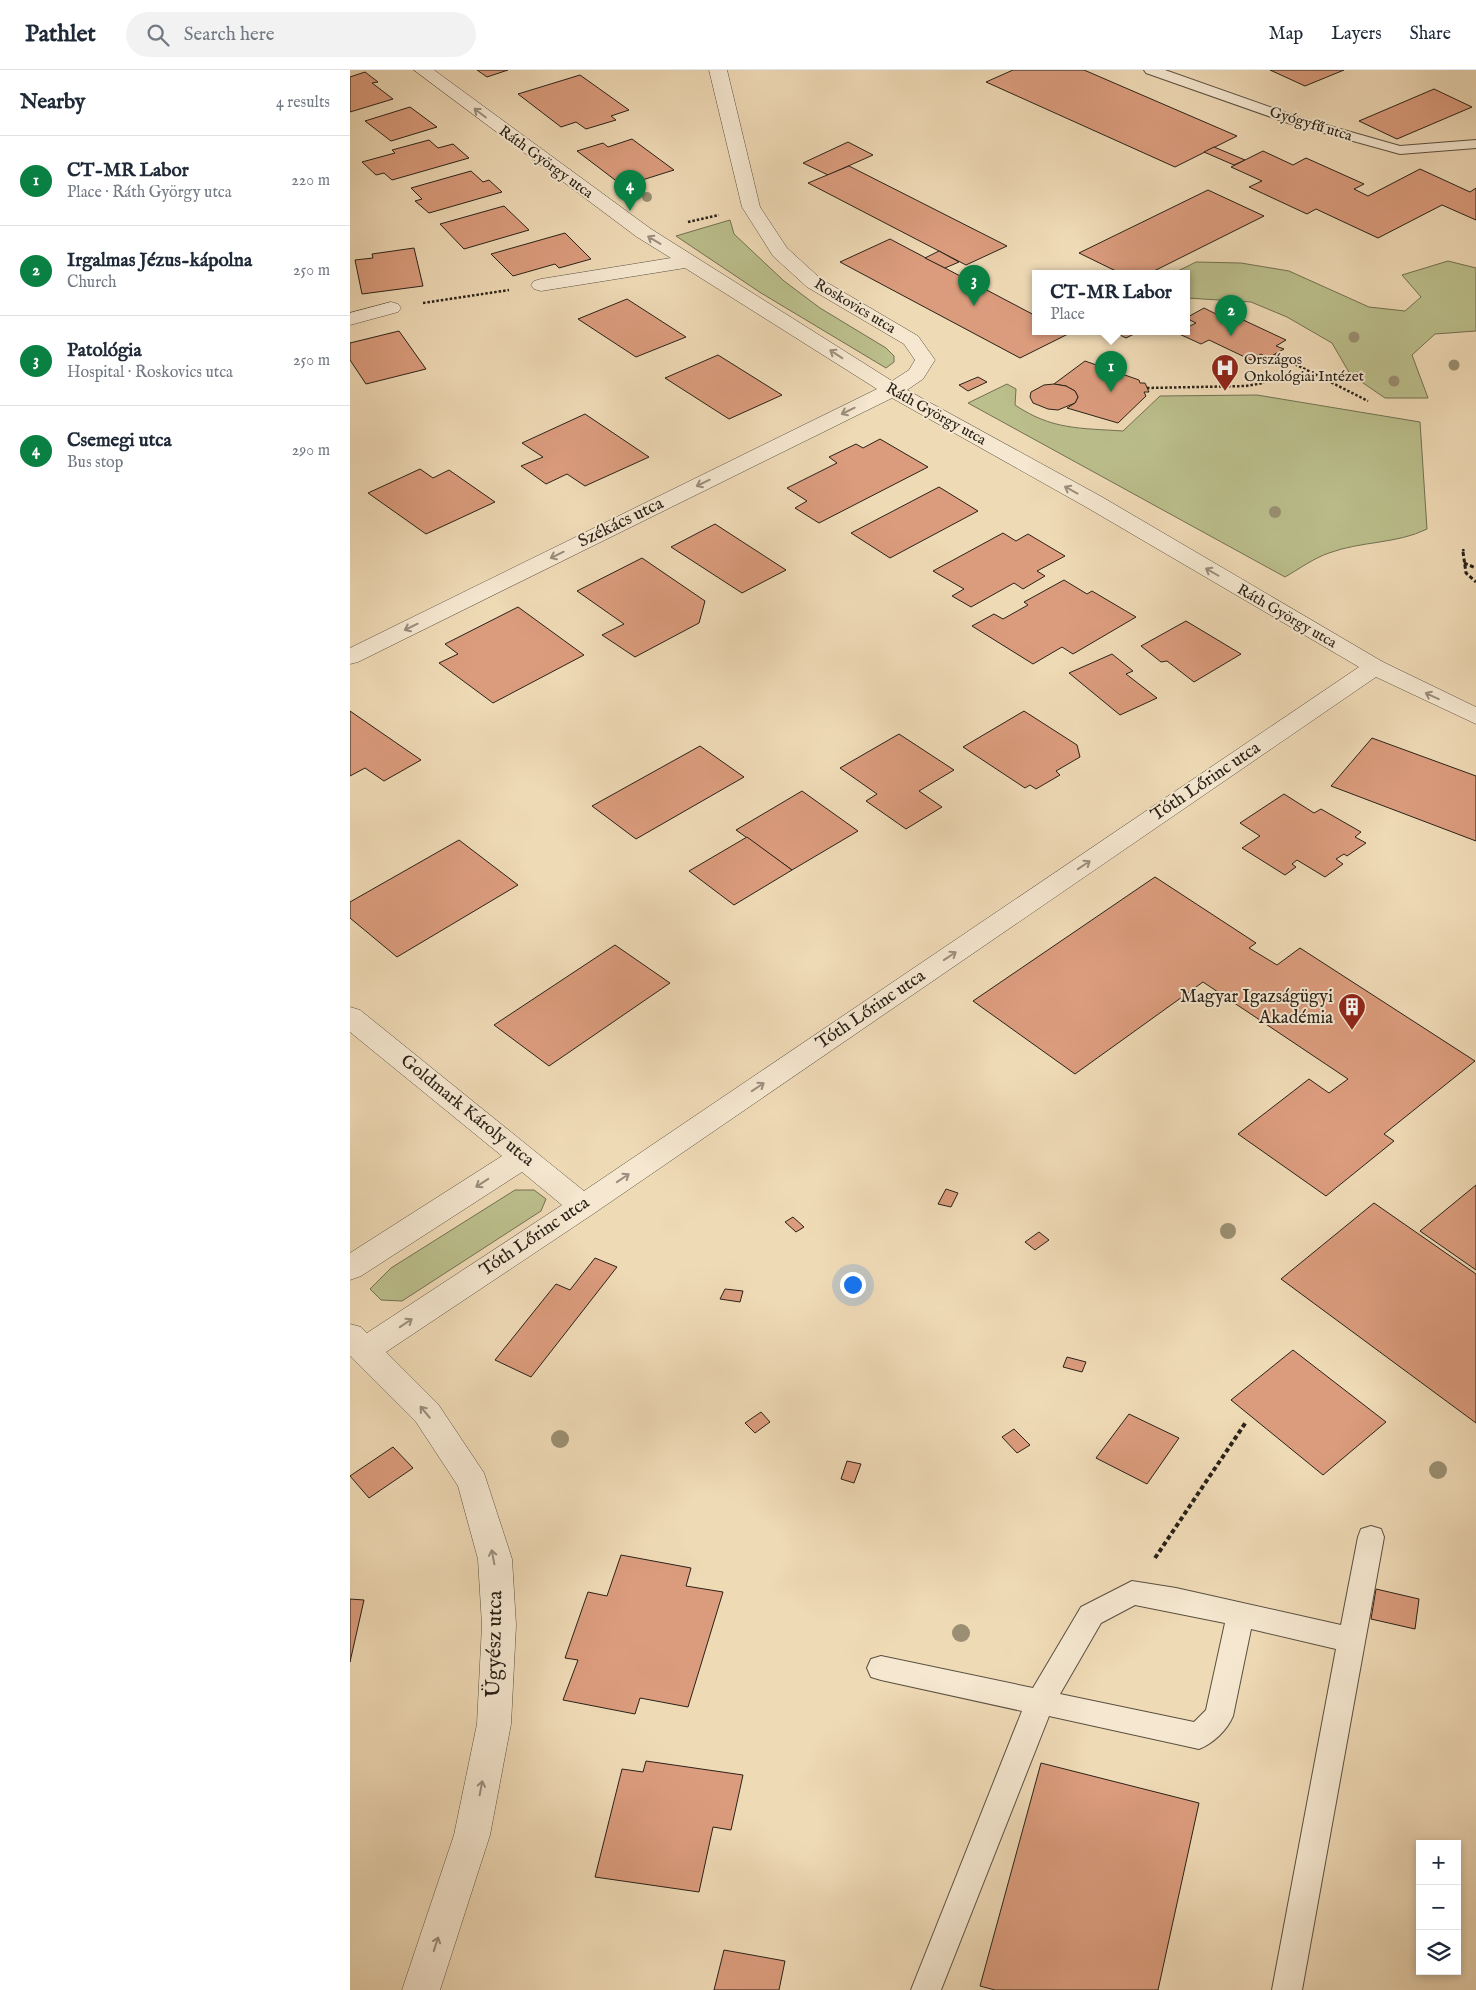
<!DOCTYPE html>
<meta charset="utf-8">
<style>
:root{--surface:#fff;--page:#f2f2f3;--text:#1f2937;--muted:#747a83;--line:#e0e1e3;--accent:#0b8043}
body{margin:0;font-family:"IM FELL English",serif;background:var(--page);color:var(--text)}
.controls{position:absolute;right:15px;bottom:15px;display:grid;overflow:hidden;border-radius:0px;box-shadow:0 2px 8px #0003}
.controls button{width:45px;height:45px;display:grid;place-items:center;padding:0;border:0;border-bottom:1px solid var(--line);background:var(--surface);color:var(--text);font:25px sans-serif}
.you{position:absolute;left:502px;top:1214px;width:18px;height:18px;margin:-12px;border:4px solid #fff;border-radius:50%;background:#1a73e8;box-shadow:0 0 0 8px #1a73e833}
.badge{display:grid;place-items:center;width:32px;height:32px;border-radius:50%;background:var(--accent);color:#fff;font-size:16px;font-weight:700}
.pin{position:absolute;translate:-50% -41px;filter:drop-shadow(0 1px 2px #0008)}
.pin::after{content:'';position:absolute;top:26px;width:18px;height:15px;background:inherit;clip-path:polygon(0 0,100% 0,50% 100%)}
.popup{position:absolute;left:682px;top:200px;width:158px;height:65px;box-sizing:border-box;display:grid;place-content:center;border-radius:0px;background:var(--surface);filter:drop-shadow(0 1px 4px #0005);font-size:16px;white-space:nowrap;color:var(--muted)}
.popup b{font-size:19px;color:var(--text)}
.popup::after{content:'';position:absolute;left:50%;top:100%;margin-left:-10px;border:10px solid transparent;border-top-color:var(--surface)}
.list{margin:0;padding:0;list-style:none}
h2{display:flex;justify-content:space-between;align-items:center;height:65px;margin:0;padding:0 20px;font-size:21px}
h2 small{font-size:16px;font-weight:400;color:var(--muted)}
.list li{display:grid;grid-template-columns:32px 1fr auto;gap:15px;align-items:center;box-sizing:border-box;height:90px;padding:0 20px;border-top:1px solid var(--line)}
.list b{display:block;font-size:19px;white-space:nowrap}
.list p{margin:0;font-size:16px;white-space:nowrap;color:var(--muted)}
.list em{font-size:16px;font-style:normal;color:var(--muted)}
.icon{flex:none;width:28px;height:28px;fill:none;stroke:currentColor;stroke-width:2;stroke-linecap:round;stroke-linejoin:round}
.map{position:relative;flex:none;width:1126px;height:1920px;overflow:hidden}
header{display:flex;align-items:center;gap:30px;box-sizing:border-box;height:70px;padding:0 25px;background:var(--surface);border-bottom:1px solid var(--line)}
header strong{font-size:24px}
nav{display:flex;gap:28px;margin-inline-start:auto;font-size:18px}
.search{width:350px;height:45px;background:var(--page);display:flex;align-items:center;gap:12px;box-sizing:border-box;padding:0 18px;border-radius:28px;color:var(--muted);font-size:19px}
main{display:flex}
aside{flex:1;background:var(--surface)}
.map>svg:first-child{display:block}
.green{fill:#bbbf8c;stroke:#727052}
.building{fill:#db9c7d;stroke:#292218}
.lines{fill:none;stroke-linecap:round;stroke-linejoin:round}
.lane-casing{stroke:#5a5040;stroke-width:2}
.street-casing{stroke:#5a5040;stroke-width:1}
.path-far2{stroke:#292218;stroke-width:2.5;stroke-dasharray:2.5 2;stroke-linecap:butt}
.path-far1{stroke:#292218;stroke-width:3;stroke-dasharray:4 2.5;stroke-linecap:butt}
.path{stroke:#292218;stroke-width:4;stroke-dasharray:4.5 3;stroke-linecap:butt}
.lane{fill:#f5e7d0;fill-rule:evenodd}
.street{fill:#f5e7d0;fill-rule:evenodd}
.tree{fill:#9a8f72}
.oneway{stroke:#998e7d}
.labels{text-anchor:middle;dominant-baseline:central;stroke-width:4;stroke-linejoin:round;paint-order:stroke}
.far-street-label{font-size:15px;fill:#292218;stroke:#f5e7d0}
.far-poi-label{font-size:15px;fill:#292218;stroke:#f5e7d0;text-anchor:start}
.street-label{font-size:18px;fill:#292218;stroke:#f5e7d0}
.poi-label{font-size:18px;fill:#292218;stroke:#f5e7d0;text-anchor:end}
.near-street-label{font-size:21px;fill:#292218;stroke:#f5e7d0}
</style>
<header>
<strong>Pathlet</strong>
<div class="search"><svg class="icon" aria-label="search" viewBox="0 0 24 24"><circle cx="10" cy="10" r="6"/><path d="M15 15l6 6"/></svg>Search here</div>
<nav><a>Map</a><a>Layers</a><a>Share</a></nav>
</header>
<main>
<aside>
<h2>Nearby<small>4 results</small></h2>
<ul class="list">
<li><span class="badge">1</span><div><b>CT-MR Labor</b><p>Place · Ráth György utca</p></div><em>220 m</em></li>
<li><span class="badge">2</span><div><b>Irgalmas Jézus-kápolna</b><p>Church</p></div><em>250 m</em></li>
<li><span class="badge">3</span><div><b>Patológia</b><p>Hospital · Roskovics utca</p></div><em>250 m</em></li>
<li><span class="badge">4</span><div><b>Csemegi utca</b><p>Bus stop</p></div><em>290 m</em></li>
</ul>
</aside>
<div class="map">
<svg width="1126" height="1920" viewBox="0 0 1126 1920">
<rect width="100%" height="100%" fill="#efdab6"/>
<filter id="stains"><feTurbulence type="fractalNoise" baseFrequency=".004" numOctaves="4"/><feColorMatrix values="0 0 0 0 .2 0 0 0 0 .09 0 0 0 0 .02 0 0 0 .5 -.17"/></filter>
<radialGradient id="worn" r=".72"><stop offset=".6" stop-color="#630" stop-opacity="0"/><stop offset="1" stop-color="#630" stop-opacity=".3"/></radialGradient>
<g class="green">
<path d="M380 150 384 164 434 211 470 238 536 278 544 286V292L536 298 411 223 326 166Z"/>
<path d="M1098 191 1126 198V261L1085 264 1062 285 1078 328H1035L1000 304 982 273 937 247 901 232 837 228 836 203H824L846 192 891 193 939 201 1019 237 1055 241 1071 227 1052 205Z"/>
<path d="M657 314 666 319 665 335C702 360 730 358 773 361L810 326 907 325 1070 352 1077 459C1047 474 1011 471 979 483 964 488 949 499 935 507L618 333Z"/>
<path d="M165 1120H184L196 1129 191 1141 52 1231 31 1230 20 1219 41 1198Z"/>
</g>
<g class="building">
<path d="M127 0H158L137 7Z"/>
<path d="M663 0H734L887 66 825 97 636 12Z"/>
<path d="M920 0H994L955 16Z"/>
<path d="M15 2 28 12 22 13 43 29 0 42V7Z"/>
<path d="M230 5 279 40 261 46 266 50 236 59 226 52 211 57 168 24Z"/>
<path d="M1084 19 1122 37 1047 69 1009 51Z"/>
<path d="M60 37 87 57 41 71 15 51Z"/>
<path d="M282 69 324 100 273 116 227 81 253 73 258 77Z"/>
<path d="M79 70 88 78 103 74 119 88 42 110 34 103 26 105 12 92 45 83 42 80Z"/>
<path d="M498 72 523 85 478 105 453 93Z"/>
<path d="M864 77 895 90 884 95 854 82Z"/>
<path d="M913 81 943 95 956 88 1014 114 1004 119 1018 126 1070 99 1120 122 1126 118V150L1092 135 1028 168 966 139 957 144 899 117 912 111 881 97Z"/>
<path d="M499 96 657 176 616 195 458 113Z"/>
<path d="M121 101 133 112 139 110 152 122 79 143 65 131 72 129 61 118Z"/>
<path d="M858 120 914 146 800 203H770L729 183Z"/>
<path d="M154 136 179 160 114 179 90 154Z"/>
<path d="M215 163 241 189 209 198 205 194 163 206 141 184Z"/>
<path d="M540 169 686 246V261H715L720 263 670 288 490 192Z"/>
<path d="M64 178 73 216 12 224 5 190 23 188 22 184Z"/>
<path d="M589 181 609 192 595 198 575 188Z"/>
<path d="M277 229 336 267 286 287 228 249Z"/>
<path d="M854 238 868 245 874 241 936 270 926 276 934 279 918 288 911 284 901 290 859 270 851 274 827 263 836 261V258L846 253 836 248Z"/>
<path d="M49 261 76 299 16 314 0 290V273Z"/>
<path d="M762 261H790L776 268Z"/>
<path d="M368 285 432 325 379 349 315 308Z"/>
<path d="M735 291 789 310 790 313H795L799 322H794L796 326 768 353 717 338 725 333 728 327 725 321 716 316 704 314Z"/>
<path d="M628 307 637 312 618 321 609 315Z"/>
<path d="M704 314 716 316 725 321 728 327 725 333 708 340 698 339 683 333 680 327 681 322 694 315Z"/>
<path d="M235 344 299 387 235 416 217 404 196 414 171 396 193 387 172 373Z"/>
<path d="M530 369 578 397 469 453 445 438 457 431 437 418 487 393 479 387 506 374 513 378Z"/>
<path d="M70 399 83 408 99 400 145 432 76 464 18 423Z"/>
<path d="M589 417 628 441 540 488 501 463Z"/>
<path d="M365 454 436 500 392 523 321 477Z"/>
<path d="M653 463 666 471 678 464 715 486 687 501 695 506 673 519 664 513 621 537 602 526 614 519 583 501Z"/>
<path d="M292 488 355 531 349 553 285 587 252 565 274 554 227 521Z"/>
<path d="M714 510 737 524 742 521 786 547 723 584 712 577 683 594 622 556 644 544 653 549 678 535 674 532Z"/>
<path d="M168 537 234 585 143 633 89 593 108 584 95 574Z"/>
<path d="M836 551 891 584 844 612 817 591 811 592 791 576Z"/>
<path d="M762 584 783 601 776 604 807 628 770 645 719 603Z"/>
<path d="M0 641 71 690 34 711 15 698 0 706Z"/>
<path d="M674 641 727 675 730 687 706 701 710 705 686 719 680 715 675 718 613 677Z"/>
<path d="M549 664 604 700 569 721 592 737 556 759 516 731 527 724 490 698Z"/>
<path d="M1022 668 1126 706V771L981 716Z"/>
<path d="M350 676 394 707 286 769 242 736Z"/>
<path d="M452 721 508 761 442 800 386 760Z"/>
<path d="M934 724 964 743 971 739 1011 762 1005 767 1016 773 997 786 994 784 986 789 993 794 975 807 947 790 942 794 946 797 935 805 892 778 910 766 890 753Z"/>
<path d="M397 767 442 800 384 835 339 801Z"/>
<path d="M109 770 168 815 47 887 0 848V832Z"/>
<path d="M805 807 906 873 899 878 927 895 950 878 1125 991 1034 1064 1044 1071 976 1126 888 1064 959 1009 979 1023 998 1009 853 912 725 1004 623 931Z"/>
<path d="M265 875 320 913 199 996 144 955Z"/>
<path d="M1126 1115V1200L1070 1161Z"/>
<path d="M596 1119 608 1123 601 1137 588 1134Z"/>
<path d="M1024 1133 1126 1204V1353L931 1209Z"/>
<path d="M443 1147 454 1157 446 1162 435 1152Z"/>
<path d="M689 1162 699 1170 685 1180 675 1172Z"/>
<path d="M245 1188 267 1197 181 1307 145 1290 206 1214 220 1220Z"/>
<path d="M375 1219 393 1221 390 1232 370 1229Z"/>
<path d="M943 1280 1036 1352 973 1405 881 1330Z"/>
<path d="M717 1287 736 1292 732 1302 713 1297Z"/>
<path d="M411 1342 420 1352 405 1363 395 1353Z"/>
<path d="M779 1344 829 1368 797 1414 746 1388Z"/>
<path d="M664 1359 680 1375 667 1383 652 1367Z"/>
<path d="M43 1377 63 1398 19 1428 0 1406Z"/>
<path d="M497 1391 511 1394 504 1413 491 1409Z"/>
<path d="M271 1485 341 1498 336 1516 373 1522 338 1637 290 1628 285 1644 213 1630 228 1590 215 1588 238 1522 257 1526Z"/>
<path d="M1026 1519 1069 1529 1065 1559 1021 1549Z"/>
<path d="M0 1529 14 1530 0 1592Z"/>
<path d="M296 1691 393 1705 381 1760 363 1757 349 1822 245 1807 272 1699 293 1702Z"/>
<path d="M691 1693 849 1733 808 1920H645L630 1916Z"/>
<path d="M374 1880 435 1891 429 1920H364Z"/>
</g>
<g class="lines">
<defs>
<g id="lane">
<path d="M794 0H815L948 47 1050 76 1126 70V78L1050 84 938 53 796 3Z"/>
<path d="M1021 1456 1031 1459 1034 1467 952 1920H922L986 1579 901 1559 883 1646C877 1660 864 1673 849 1679L699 1646 591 1920H561L672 1641 531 1610 521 1607 517 1598 521 1589 531 1586 683 1618 731 1537 782 1511 826 1518 991 1555 1008 1467 1011 1459ZM785 1535 875 1553 856 1640 844 1652 710 1624 751 1553Z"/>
</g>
<g id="street">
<path d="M64 0H84L301 159 542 311 559 300 565 290 554 274 457 217 423 186 392 137 359 0H377L410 137 437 178 471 209 568 266 585 290 573 309 557 320 752 427 1033 592 1126 637V654L1026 607 243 1144 36 1282 88 1334 134 1403 162 1489 166 1555 161 1654 140 1765 90 1920H52L104 1765 127 1654 132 1555 128 1489 108 1416 66 1352 0 1286V1254L11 1257 17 1263 212 1135 172 1102 11 1206 0 1210V1183L152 1086 0 962V937L10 940 234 1121 1009 597 736 437 542 328 8 592 0 594V578L527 319 335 198 191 221 184 219 181 215 184 211 191 209 321 188 287 167Z"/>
<path d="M41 232 48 234 51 238 48 242 0 255V243Z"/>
</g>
</defs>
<use href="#lane" class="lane-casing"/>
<use href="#street" class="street-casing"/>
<g class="path-far2">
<path d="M338 152 369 145"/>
<path d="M73 233 159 220"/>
<path d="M925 284 1018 331"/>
<path d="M797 318 896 316 914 313"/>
<path d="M1113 479 1114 483"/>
</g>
<g class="path-far1">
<path d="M1113 482 1116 503 1126 512"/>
<path d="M1114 493 1126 498"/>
</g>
<path class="path" d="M805 1488 896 1352"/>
<use href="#lane" class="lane"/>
<use href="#street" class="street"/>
</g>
<g class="tree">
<circle cx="297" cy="127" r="5"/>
<circle cx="1004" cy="267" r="5.5"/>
<circle cx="1104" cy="295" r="5.5"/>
<circle cx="1044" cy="311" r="5.5"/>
<circle cx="925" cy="442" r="6"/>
<circle cx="878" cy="1161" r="8"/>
<circle cx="210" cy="1369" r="9"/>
<circle cx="1088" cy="1400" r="9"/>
<circle cx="611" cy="1563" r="9"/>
</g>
<defs><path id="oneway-shaft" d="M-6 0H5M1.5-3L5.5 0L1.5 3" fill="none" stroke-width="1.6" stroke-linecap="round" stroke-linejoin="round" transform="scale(1.25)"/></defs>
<g class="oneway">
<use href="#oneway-shaft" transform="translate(130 43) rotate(-143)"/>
<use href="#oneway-shaft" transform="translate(304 170) rotate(-149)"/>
<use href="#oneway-shaft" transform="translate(486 284) rotate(-147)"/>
<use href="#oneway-shaft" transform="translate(498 341) rotate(154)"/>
<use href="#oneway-shaft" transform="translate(353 413) rotate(154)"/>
<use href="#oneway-shaft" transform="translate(721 420) rotate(-151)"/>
<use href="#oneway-shaft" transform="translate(207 485) rotate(154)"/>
<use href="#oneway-shaft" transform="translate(862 502) rotate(-150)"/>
<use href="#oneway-shaft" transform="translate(61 557) rotate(154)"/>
<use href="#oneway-shaft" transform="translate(1082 626) rotate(-155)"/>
<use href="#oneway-shaft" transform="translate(734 795) rotate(-34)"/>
<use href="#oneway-shaft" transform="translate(600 886) rotate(-34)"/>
<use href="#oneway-shaft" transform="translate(408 1017) rotate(-34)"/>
<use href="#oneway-shaft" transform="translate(273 1108) rotate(-34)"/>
<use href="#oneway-shaft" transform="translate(132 1113) rotate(147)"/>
<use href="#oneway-shaft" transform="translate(56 1253) rotate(-34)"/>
<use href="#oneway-shaft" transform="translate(75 1342) rotate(-130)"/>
<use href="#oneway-shaft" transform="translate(143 1487) rotate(-101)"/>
<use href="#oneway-shaft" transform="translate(131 1718) rotate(-79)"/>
<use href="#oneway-shaft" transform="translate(86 1874) rotate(-72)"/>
</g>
<defs>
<symbol id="hospital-pin" viewBox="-11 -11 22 30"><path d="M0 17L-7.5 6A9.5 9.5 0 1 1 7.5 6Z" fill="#8f2418" stroke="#f5e7d0"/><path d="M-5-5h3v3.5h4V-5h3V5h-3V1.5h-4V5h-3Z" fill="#fff"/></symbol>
<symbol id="building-pin" viewBox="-11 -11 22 30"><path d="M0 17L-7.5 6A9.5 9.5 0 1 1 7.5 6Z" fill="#8f2418" stroke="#f5e7d0"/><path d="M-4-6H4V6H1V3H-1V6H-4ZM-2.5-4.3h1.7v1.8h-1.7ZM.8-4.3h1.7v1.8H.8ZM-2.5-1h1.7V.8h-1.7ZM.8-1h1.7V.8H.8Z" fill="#fff"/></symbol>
</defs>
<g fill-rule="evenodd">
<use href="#hospital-pin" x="859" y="282" width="32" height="43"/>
<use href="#building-pin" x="986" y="921" width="32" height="43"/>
</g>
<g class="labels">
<g class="far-street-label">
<text transform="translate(961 54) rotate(17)">Gyógyfű utca</text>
<text transform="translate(196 92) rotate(36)">Ráth György utca</text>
<text transform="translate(505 236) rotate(31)">Roskovics utca</text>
<text transform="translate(586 344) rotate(29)">Ráth György utca</text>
<text transform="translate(937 546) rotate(30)">Ráth György utca</text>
</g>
<g class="far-poi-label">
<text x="894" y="289">Országos<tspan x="894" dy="17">Onkológiai Intézet</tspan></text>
</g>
<g class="street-label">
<text transform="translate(271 453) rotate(-26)">Székács utca</text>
<text transform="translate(856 712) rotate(-34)">Tóth Lőrinc utca</text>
<text transform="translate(521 940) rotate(-34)">Tóth Lőrinc utca</text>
<text transform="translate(117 1041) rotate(39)">Goldmark Károly utca</text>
<text transform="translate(185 1167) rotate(-34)">Tóth Lőrinc utca</text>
</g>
<g class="poi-label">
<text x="983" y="927">Magyar Igazságügyi<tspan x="983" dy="21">Akadémia</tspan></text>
</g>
<g class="near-street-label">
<text transform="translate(145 1574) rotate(-89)">Ügyész utca</text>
</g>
</g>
<rect width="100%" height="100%" filter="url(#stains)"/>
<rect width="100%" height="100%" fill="url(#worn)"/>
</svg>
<div class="controls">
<button>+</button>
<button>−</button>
<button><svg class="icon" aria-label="layers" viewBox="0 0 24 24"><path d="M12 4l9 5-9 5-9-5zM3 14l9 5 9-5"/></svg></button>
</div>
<div class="you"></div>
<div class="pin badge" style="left:761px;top:322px">1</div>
<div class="popup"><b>CT-MR Labor</b>Place</div>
<div class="pin badge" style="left:881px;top:266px">2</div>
<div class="pin badge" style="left:624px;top:236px">3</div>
<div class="pin badge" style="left:280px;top:141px">4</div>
</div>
</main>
